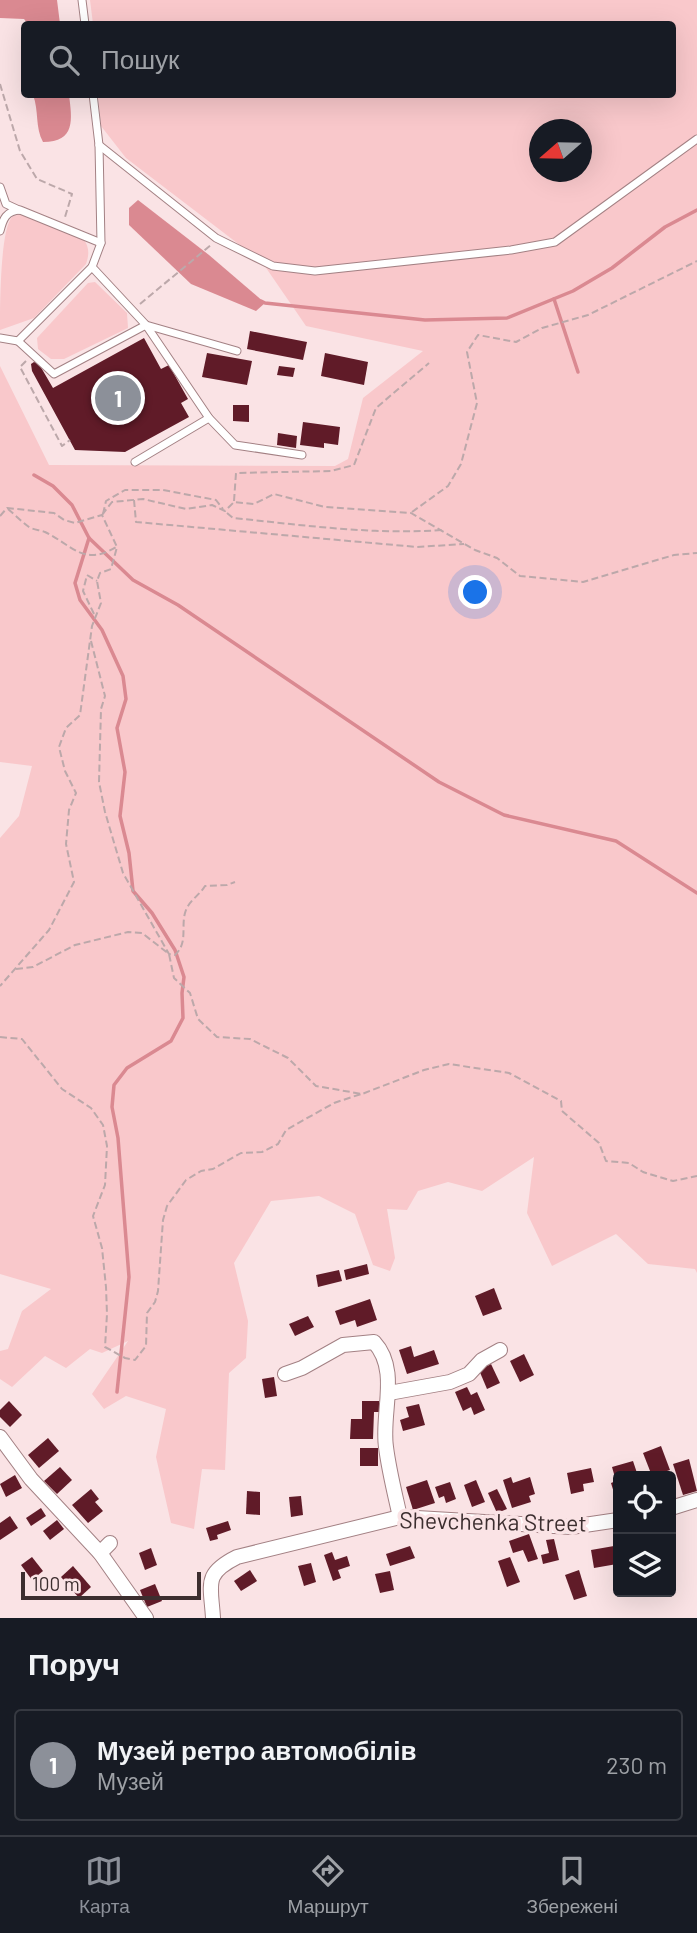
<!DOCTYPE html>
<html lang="uk">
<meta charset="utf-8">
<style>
:root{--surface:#171b24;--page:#20242c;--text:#f1f3f6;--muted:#9ea1a6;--line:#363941;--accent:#8c9099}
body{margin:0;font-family:Barlow,sans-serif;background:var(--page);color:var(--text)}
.controls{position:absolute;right:21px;bottom:21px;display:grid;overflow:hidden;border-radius:7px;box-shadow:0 7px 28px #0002}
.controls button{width:63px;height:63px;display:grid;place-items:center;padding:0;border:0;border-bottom:2px solid var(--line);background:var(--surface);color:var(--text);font:35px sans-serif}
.compass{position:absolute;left:529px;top:119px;width:63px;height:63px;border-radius:50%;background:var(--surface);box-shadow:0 7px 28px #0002;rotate:250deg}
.scale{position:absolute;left:21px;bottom:18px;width:180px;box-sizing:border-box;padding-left:7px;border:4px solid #3c2e2f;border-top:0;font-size:19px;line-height:24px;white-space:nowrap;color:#3c2e2f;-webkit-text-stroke:5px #fae3e5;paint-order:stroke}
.you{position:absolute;left:476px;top:593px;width:24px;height:24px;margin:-18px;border:5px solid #fff;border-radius:50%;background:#1a73e8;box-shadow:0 0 0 10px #1a73e833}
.badge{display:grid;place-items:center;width:46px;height:46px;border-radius:50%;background:var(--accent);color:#fff;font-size:23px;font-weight:700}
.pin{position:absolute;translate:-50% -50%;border:4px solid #fff;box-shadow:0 2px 7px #0006}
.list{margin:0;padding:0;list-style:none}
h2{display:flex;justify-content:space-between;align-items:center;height:91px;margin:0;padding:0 28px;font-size:30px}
h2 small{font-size:23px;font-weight:400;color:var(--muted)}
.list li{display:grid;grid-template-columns:46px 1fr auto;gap:21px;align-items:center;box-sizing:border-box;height:112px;margin:0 14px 14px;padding:0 14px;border:2px solid var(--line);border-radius:7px}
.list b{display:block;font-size:26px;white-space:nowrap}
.list p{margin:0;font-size:23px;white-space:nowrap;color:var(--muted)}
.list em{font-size:23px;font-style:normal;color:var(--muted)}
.icon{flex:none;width:38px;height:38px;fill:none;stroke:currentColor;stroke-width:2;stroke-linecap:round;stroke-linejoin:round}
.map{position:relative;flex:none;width:697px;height:1618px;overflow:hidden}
.search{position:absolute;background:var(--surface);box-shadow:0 7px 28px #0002;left:21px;right:21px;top:21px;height:77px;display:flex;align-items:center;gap:18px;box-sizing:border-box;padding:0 24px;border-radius:7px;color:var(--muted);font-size:26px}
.sheet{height:217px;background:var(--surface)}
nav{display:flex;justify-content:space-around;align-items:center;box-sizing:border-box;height:98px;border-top:2px solid var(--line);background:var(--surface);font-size:19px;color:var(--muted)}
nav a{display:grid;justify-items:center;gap:4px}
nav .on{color:var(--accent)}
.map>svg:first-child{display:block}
.green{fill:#f9c8cb;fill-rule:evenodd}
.water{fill:#da8991}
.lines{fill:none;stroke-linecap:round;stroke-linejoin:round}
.stream{stroke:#da8991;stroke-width:3.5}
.building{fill:#601b28}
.service-casing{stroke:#a38184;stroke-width:9}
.minor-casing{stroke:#a38184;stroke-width:16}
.path{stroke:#bca8aa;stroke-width:2;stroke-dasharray:7 3.5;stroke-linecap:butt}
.service{stroke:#fff;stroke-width:7}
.minor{stroke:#fff;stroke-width:14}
.labels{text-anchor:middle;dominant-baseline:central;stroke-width:7;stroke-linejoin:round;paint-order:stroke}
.street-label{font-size:23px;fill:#3c2e2f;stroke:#fae3e5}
</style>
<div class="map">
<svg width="697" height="1618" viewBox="0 0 697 1618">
<rect width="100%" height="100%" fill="#fae3e5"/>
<g class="green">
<path d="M90 0H697V1273L695 1269 648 1264 616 1234 552 1266 527 1213 534 1157 482 1191 448 1182 418 1191 407 1210 387 1209 395 1258 390 1271 373 1265 355 1214 319 1196 271 1201 234 1263 248 1321 246 1358 229 1373 225 1470 202 1469 194 1529 171 1523 156 1457 166 1409 126 1396 104 1409 92 1394 128 1341 102 1353 90 1349 66 1368 45 1356 12 1387 0 1379V1351L8 1349 22 1311 51 1289 0 1274V838L19 816 32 766 0 762V366L49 465 335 466 348 459 363 398 423 351 306 326 262 262 126 158 101 126 98 95 672 94V24H93ZM540 130H582V172H540Z"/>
<path d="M22 214 81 236C89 245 90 253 86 264L34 318 0 330C0 308 0 230 12 217 15 215 19 215 22 214Z"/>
<path d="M95 282 127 313 128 328 64 359H51L38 349 37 338 88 283Z"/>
</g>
<g class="water">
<path d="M0 0H57L60 24H28L24 19 0 18Z"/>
<path d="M33 95H69C72 119 76 142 43 142 35 128 39 110 33 95Z"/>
<path d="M138 200 209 255 265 303 256 311 191 284 129 225V208Z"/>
</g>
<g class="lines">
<g class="stream">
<path d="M554 299 578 372"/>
<path d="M261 301 265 303 425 320 507 318 573 291 612 268 665 227 697 210"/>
<path d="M34 475 53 486 72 505 89 538 133 580 178 605 439 782 504 815 616 841 697 893"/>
<path d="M89 538 75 583 80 600 102 630 123 676 126 699 117 728 125 772 120 816 129 853 133 891 152 913 175 950 184 977 182 993 183 1018 171 1041 127 1068 114 1085 112 1107 118 1138 129 1277 117 1392"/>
</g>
</g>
<g class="building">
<path d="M250 331 307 342 303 360 247 349Z"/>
<path d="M144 338 161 369 169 365 188 399 181 403 189 417 125 452 75 450 32 371 31 364 34 362 39 364 53 388Z"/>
<path d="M207 353 252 361 247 385 202 377Z"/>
<path d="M325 353 368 362 364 385 321 376Z"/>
<path d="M279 366 295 368 293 377 277 375Z"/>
<path d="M233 405H249V422L233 421Z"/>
<path d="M303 422 340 427 338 445 324 443V448L300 445Z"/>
<path d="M278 433 297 436 296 448 277 445Z"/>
<path d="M367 1264 369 1274 346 1280 344 1270Z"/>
<path d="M339 1270 342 1281 318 1287 316 1275Z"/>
<path d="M494 1288 502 1309 483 1316 475 1296Z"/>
<path d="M370 1299 377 1320 357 1327 355 1320 340 1325 335 1311Z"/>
<path d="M308 1316 314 1327 295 1336 289 1324Z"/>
<path d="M411 1346 414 1357 434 1350 439 1364 407 1374 399 1350Z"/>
<path d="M524 1354 534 1375 520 1382 510 1361Z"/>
<path d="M491 1364 500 1383 487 1389 479 1370Z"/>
<path d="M274 1377 277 1396 265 1398 262 1379Z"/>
<path d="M467 1387 471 1395 477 1392 485 1410 474 1415 471 1407 463 1411 455 1392Z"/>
<path d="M9 1401 22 1415 10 1427 0 1417V1410Z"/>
<path d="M362 1401H379V1412H374L373 1439H350L351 1419H362Z"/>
<path d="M419 1404 425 1425 403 1431 400 1420 409 1417 406 1407Z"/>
<path d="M48 1438 59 1451 39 1468 28 1455Z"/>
<path d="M661 1446 670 1470 652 1476 643 1453Z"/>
<rect x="360" y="1448" width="18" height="18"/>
<path d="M689 1459 697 1491 683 1495 673 1464Z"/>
<path d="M633 1461 638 1476H618V1496H615L611 1483 616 1481 612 1467Z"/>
<path d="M60 1467 72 1480 57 1494 44 1481Z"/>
<path d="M591 1468 594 1482 583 1484 584 1491 571 1494 567 1473Z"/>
<path d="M15 1475 22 1488 6 1497 0 1484Z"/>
<path d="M511 1477 513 1483 530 1477 535 1494 529 1496 531 1502 512 1508 503 1480Z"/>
<path d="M427 1480 435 1503 413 1510 406 1487Z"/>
<path d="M476 1480 485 1502 472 1507 464 1485Z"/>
<path d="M450 1482 456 1499 446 1503 444 1496 439 1498 435 1487Z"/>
<path d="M91 1489 99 1499 95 1502 103 1511 88 1523 72 1505Z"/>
<path d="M497 1489 507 1509 497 1513 488 1493Z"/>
<path d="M247 1491 260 1492V1515L246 1514Z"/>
<path d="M301 1496 303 1515 291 1517 289 1497Z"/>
<path d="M41 1508 46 1516 31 1526 26 1518Z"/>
<path d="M10 1516 18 1528 0 1540V1523Z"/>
<path d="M57 1520 64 1529 50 1540 43 1531Z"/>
<path d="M228 1521 231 1530 217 1535 218 1539 210 1541 206 1528Z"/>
<path d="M529 1534 538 1559 528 1562 523 1550 513 1553 509 1541Z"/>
<path d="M554 1539 559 1560 543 1564 541 1555 549 1553 546 1540Z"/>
<path d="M410 1546 415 1558 390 1566 386 1554Z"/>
<path d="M614 1546 617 1564 594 1568 591 1550Z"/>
<path d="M151 1548 157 1565 145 1570 139 1553Z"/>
<path d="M332 1552 335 1560 347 1556 350 1566 338 1570 341 1578 333 1581 324 1555Z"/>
<path d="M32 1557 43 1571 32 1580 21 1565Z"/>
<path d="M510 1557 520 1582 507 1587 498 1561Z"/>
<path d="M311 1563 316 1582 304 1586 298 1566Z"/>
<path d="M73 1566 91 1587 79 1598 61 1577Z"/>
<path d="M250 1570 257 1581 241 1591 234 1581Z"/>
<path d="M579 1570 587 1596 574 1600 565 1575Z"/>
<path d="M390 1571 394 1590 380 1593 375 1574Z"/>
<path d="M155 1584 162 1601 147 1607 140 1590Z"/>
</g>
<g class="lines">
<defs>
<g id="service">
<path d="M82 0 85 24"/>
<path d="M99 145 216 238 273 266 315 271 511 250 555 242 697 139"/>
<path d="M0 187 6 204 19 210"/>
<path d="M0 231C3 219 6 211 20 210L101 243"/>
<path d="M92 267 146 325 237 351"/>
<path d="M0 338 18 341 92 267 101 243 99 145 93 94"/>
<path d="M18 341 54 374 146 325 209 418 235 445 302 455"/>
<path d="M135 462 209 418"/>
</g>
<g id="minor">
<path d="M285 1374 302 1368 343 1345 374 1342C400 1370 381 1413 386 1447 389 1471 395 1494 400 1517"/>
<path d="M389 1393 450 1382 469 1374 482 1360 500 1350"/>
<path d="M0 1437 31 1479 100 1553 146 1618"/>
<path d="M671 1508 697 1500"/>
<path d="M100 1553 110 1543"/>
<path d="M213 1618C211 1584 203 1574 237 1557L400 1517 571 1527 618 1520"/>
</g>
</defs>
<use href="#service" class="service-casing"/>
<use href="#minor" class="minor-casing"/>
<g class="path">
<path d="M0 84 20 151 37 179 72 194 65 217"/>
<path d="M140 304 211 245"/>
<path d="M26 361 20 367 62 446 70 440"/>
<path d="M134 500 136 522 417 547 464 544"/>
<path d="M234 501 236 473 331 471 354 465 376 408 429 363"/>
<path d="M8 509C15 515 22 522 29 527 34 530 40 530 45 532 72 545 84 567 116 547"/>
<path d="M412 512 448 486 461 464 477 403 467 352 478 335 516 342 542 328 588 315 697 261"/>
<path d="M227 513 233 518C303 525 372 535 442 530"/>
<path d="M103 514 106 501 125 490H163L216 500 223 509"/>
<path d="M102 515 112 502 143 499 186 509 212 505 225 511 234 502 254 504 274 494 325 507 411 513 475 550 497 558 520 576 583 582 674 555 697 553"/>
<path d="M0 516 7 508 54 513 64 520 75 523 102 515 117 547 111 569 100 573 97 581 101 603 92 626 80 715 66 728 59 747 65 771 76 793 69 810 66 844 74 882 49 930 0 986"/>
<path d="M94 614 83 591 87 575 97 581"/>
<path d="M91 641 105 696 101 709 99 782 105 812 123 873 169 954 175 955C188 943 181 928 185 913 188 901 199 896 205 886L227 885 235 882"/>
<path d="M16 969 33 967 75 945 128 932 142 933 169 954 174 978 190 993 198 1019 217 1037 250 1039 288 1058 316 1086 362 1094 424 1070 449 1064 509 1073 561 1101 562 1111 599 1143 606 1161 629 1163 643 1172 673 1181 697 1176"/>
<path d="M0 1037 22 1039 62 1089 91 1108 103 1125 107 1146 105 1185 93 1216 102 1248 106 1287 107 1314 105 1347 125 1358 135 1360 146 1346 147 1313 155 1302 158 1291 163 1220 167 1206 186 1180 201 1171 213 1169 241 1153 262 1152 278 1144 286 1130 334 1103 361 1094"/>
</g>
<use href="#service" class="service"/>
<use href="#minor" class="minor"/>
</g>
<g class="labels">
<g class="street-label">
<text transform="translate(493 1521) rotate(1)">Shevchenka Street</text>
</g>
</g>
</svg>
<div class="controls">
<button><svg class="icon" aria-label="locate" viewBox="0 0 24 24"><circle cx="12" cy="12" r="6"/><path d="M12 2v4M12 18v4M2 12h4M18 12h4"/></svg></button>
<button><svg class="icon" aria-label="layers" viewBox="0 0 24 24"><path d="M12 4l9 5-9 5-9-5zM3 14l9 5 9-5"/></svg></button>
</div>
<svg class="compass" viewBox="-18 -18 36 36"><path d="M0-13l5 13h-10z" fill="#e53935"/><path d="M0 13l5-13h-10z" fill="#9ea1a6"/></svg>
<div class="scale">100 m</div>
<div class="you"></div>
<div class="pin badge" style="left:118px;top:398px">1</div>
<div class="search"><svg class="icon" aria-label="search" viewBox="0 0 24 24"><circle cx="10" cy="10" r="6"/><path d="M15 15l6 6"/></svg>Пошук</div>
</div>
<section class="sheet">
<h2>Поруч<small></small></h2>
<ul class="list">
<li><span class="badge">1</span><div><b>Музей ретро автомобілів</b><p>Музей</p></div><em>230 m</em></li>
</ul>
</section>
<nav>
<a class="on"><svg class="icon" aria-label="map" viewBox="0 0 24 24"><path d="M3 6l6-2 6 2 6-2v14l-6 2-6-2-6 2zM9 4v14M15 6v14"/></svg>Карта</a>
<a><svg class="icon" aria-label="directions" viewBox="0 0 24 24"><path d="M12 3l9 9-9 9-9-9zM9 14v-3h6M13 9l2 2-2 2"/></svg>Маршрут</a>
<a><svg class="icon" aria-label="saved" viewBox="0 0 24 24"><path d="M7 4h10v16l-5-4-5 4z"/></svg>Збережені</a>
</nav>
